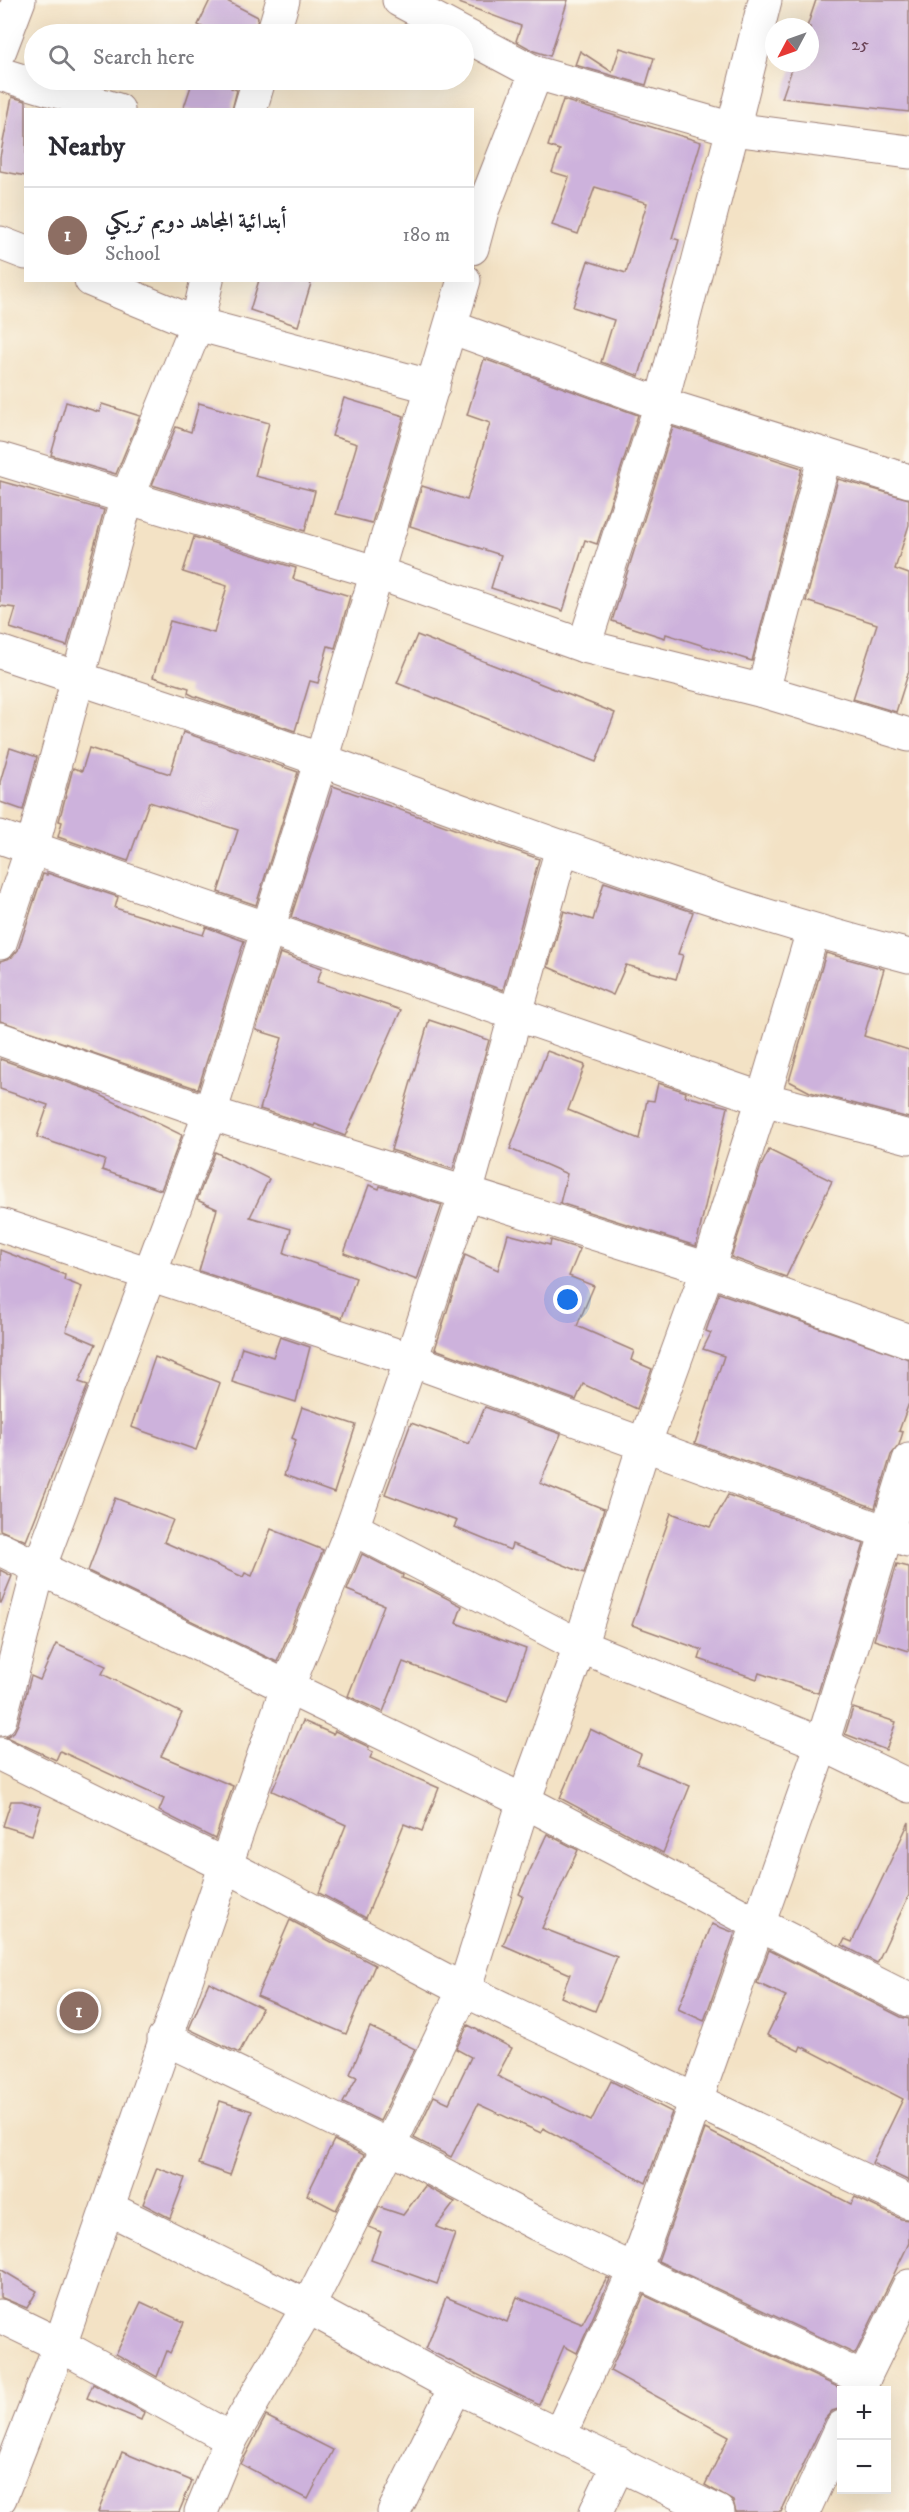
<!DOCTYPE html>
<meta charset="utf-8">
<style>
:root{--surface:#fff;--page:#f2f2f3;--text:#2b2b33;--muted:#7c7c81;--line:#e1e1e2;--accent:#c8321e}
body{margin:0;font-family:"IM FELL DW Pica",Amiri,serif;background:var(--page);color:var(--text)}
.controls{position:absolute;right:18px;bottom:18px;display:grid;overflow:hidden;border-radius:0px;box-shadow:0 6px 24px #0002}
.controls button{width:54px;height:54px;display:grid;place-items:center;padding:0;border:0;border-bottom:2px solid var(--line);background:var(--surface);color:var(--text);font:30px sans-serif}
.compass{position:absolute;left:765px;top:18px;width:54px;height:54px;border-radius:50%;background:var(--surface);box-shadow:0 6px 24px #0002;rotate:229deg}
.you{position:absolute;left:568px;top:1300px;width:21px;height:21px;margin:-15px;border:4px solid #fff;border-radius:50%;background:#1a73e8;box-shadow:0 0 0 9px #1a73e833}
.badge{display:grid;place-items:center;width:39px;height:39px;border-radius:50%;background:var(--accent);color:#fff;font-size:20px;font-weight:700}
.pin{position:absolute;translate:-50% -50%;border:3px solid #fff;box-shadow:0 2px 6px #0006}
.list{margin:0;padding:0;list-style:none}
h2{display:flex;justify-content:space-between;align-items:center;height:78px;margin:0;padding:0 24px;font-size:26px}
h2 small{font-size:20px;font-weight:400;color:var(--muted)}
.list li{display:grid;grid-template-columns:39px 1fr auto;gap:18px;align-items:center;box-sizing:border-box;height:96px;padding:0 24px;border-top:2px solid var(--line)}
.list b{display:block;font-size:22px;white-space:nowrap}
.list p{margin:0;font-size:20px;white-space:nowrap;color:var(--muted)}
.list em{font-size:20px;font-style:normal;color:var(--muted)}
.icon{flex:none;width:33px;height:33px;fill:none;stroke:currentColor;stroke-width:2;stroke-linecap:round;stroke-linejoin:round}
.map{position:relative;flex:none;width:909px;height:2512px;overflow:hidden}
.search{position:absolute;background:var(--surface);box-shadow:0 6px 24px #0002;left:24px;top:24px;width:450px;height:66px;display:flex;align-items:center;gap:15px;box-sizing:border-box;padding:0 21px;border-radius:33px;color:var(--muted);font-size:22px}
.panel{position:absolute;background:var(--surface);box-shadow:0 6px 24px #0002;left:24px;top:108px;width:450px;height:174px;border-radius:0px}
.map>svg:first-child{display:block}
.building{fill:#cdb2dc}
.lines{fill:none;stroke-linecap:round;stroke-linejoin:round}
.street-casing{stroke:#9e8078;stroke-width:35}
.street{stroke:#fff;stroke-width:33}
.labels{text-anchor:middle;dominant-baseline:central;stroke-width:6;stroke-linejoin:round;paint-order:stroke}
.number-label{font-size:18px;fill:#6b4457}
</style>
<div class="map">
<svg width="909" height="2512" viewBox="0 0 909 2512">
<rect width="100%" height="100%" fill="#fbf7ec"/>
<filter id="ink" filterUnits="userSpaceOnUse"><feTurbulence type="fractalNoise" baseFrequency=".0167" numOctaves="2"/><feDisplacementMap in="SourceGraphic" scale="12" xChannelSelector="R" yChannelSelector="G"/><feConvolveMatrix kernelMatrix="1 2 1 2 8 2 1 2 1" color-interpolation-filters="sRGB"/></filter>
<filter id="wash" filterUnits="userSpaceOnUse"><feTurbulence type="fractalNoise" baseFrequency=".008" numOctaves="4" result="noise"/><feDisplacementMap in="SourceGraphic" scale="24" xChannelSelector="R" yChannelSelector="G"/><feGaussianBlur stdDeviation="1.35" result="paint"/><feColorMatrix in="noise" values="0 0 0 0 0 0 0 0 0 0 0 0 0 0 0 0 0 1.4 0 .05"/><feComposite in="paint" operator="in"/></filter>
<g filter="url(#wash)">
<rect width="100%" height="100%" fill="#f3e2c5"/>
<g id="blocks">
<g class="building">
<path d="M210 0H225L258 17 255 34H206L208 30 198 25Z"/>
<path d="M459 0H568L550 56 534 51 516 41 521 26 459 3Z"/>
<path d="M816 0H909V112L782 98 794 63H810V27H807Z"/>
<path d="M620 48 654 58 646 85 575 65 580 51 612 72Z"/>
<path d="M193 80H233L231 88 237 90 232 110H183Z"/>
<path d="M12 97 26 101V176L0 171V157Z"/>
<path d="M563 100 701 142 672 238 679 240 639 376 601 362 614 320 573 307 588 261 626 273 647 203 595 187 578 234 552 225 569 177 552 172 560 150 548 146Z"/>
<path d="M259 280H312L298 326 250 310Z"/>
<path d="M484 359 638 415 597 544 585 540 563 611 491 588 501 555 410 526 422 486 467 500 490 423 467 415Z"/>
<path d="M344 398 404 416 372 523 336 514 357 444 332 436Z"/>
<path d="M66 402 99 412 102 404 140 416 116 474 51 455Z"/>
<path d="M199 403 269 423 255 476 315 491 305 531 152 485 176 427 191 432Z"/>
<path d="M673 427 802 468 752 661 666 634 665 638 612 621Z"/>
<path d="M838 479 909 499V525L895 569 909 574V671L896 712 853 699 877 624 806 601Z"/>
<path d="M0 481 104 510 67 646 10 628 16 608 0 606Z"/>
<path d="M194 537 296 568 293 579 350 596 335 648 328 646 318 683 310 681 295 731 194 696 188 693 189 688 153 677 170 621 214 633 227 586 183 572Z"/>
<path d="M417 635 615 713 596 762 397 683Z"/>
<path d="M183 732 298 772 256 905 218 892 238 830 149 802 128 861 58 837 62 822 59 821 73 768 82 771 89 748 170 774Z"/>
<path d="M10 748 37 757 23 810 0 802V782Z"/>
<path d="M333 786 539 859 503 990 291 917Z"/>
<path d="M47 873 118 897 115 908 203 935 206 927 244 941 198 1089 0 1021V961L12 957 18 950 43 874 47 875Z"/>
<path d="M604 882 693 912 678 954 683 955 676 979 626 965 613 995 548 967 564 911 593 920Z"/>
<path d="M280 953 322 968 317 982 401 1010 345 1136 315 1124 314 1126 260 1109 282 1038 256 1030Z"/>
<path d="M826 953 884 969 864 1036 909 1050V1118L810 1092 789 1081Z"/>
<path d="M429 1020 489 1040 453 1169 391 1150Z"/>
<path d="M547 1051 585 1065 568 1110 639 1139 647 1100 654 1101 658 1083 686 1092 685 1096 728 1107 696 1246 560 1203 567 1174 510 1149Z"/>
<path d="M0 1059 92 1091 182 1135 161 1190 102 1170 105 1160 37 1137 48 1105 0 1089Z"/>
<path d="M769 1150 832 1181 786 1277 731 1257 761 1166Z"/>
<path d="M215 1152 269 1179 250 1217 291 1229 284 1253 356 1278 342 1318 199 1271 217 1209 197 1200Z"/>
<path d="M369 1185 379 1189 380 1186 442 1205 417 1280 344 1253Z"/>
<path d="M508 1234 550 1245 551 1240 580 1249 569 1276 594 1286 577 1326 634 1351 631 1360 652 1369 637 1409 583 1384 576 1400 435 1349 465 1255 498 1270Z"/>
<path d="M0 1250 65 1275 64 1280 82 1287 66 1331 96 1344 79 1382 88 1385 26 1541 0 1530Z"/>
<path d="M719 1293 909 1359V1403L899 1431 903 1432 899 1445 891 1455 875 1508 695 1443 724 1356 703 1349 711 1333 706 1331Z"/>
<path d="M280 1337 310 1347 296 1402 232 1382 242 1347 273 1357Z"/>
<path d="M155 1357 220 1383 196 1450 131 1427Z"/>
<path d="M302 1407 356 1425 334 1493 284 1475 296 1440 292 1438Z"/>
<path d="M485 1407 561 1434 540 1483 604 1509 584 1573 512 1544 510 1550 454 1527 457 1521 385 1494 411 1423 469 1444Z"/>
<path d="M728 1495 864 1544 818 1693 759 1673 757 1679 699 1659 702 1650 632 1625 671 1513 710 1527Z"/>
<path d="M115 1498 173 1520 164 1542 243 1577 245 1573 252 1576 271 1529 323 1550 277 1662 88 1571Z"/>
<path d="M362 1554 403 1575 402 1578 425 1587 462 1606 456 1623 526 1649 507 1701 403 1662 383 1712 348 1696 384 1605 347 1590Z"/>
<path d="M897 1564 909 1567V1651L874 1640Z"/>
<path d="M0 1570 12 1576 1 1603H0Z"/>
<path d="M56 1644 106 1666 102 1674 182 1713 161 1756 233 1786 215 1839 159 1811 164 1799 60 1751 56 1760 6 1737 14 1732 18 1724 31 1676 40 1680Z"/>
<path d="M853 1708 896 1722 886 1750 845 1734Z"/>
<path d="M303 1721 333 1734 335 1731 369 1747 368 1750 373 1752 370 1758 439 1788 422 1831 404 1824 366 1918 319 1893 346 1825 272 1791Z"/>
<path d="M590 1729 641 1754 637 1764 690 1786 663 1853 560 1798Z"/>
<path d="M11 1801H22L41 1807 32 1835 3 1826Z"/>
<path d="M909 1822V1895L877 1963 842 1945 845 1939 852 1942Z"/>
<path d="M547 1834 578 1850 542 1928 617 1957 595 2011 561 1997 570 1974 503 1945 523 1896 519 1894Z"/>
<path d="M290 1920 375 1965 346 2034 257 1996Z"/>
<path d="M712 1924 735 1933 704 2021 678 2009Z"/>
<path d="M769 1950 901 2017 909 2019V2181L872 2163 903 2099 801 2046 799 2051 767 2035 786 1996 757 1983Z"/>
<path d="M209 1982 262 2008 239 2053 189 2029Z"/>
<path d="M468 2025 512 2048 497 2076 591 2121 611 2081 672 2112 646 2183 543 2128 541 2133 478 2104 451 2157 414 2138 434 2096 449 2103 471 2057 456 2049Z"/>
<path d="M370 2027 415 2049 380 2121 343 2103 357 2077 350 2074Z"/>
<path d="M220 2101 252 2111 230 2175 199 2164Z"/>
<path d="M705 2129 851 2204 855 2197 901 2219 909 2220V2243L855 2354 658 2261Z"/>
<path d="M334 2140 364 2155 336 2210 307 2195Z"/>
<path d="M157 2168 185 2178 170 2218 143 2204Z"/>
<path d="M425 2186 455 2202 436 2227 455 2234 437 2284 371 2260 381 2232 369 2227 379 2207 403 2215Z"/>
<path d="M0 2269 37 2291 27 2308 0 2297Z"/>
<path d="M607 2278 610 2279 577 2353 564 2346 539 2405 426 2349 446 2297 507 2322 517 2297 582 2324Z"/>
<path d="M644 2295 840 2388 842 2408 832 2411 825 2419 781 2512H736L733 2501 705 2485 729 2436 610 2371Z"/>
<path d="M141 2302 184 2322 170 2353 167 2351 157 2377 116 2354Z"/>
<path d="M93 2384 144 2412 141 2420 87 2398Z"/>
<path d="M266 2416 333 2450 308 2499 241 2464Z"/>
<path d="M122 2452 192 2481 179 2512H98Z"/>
</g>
</g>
</g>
<g filter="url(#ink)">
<use href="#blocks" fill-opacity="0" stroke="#9e8078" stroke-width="1.5"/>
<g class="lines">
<defs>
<g id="street">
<path d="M399 0 536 73 733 129 661 404 584 646"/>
<path d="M765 0 733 129 909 152"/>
<path d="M273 34 283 0"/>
<path d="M0 50 19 0"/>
<path d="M0 74 118 110"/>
<path d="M250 110 259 80"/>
<path d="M0 243 26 253"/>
<path d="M472 248 482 211 536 73"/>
<path d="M91 280 197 324 433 387"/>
<path d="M451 327 661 404 909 481"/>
<path d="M0 459 375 572 584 646 763 691 909 735"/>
<path d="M0 652C108 689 217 722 324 761 518 831 710 905 909 956"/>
<path d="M763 691 825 455"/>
<path d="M0 837 763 1099 909 1137"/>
<path d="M0 943 32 848 127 497 197 324 207 280"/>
<path d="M0 1039 210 1113 708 1269 909 1341"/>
<path d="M0 1225 411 1360 908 1540"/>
<path d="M352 1528 580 1646 822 1744 909 1786"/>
<path d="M0 1549 524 1801 758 1924 909 2000"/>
<path d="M0 1719 39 1568 210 1113 321 760 464 280"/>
<path d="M0 1754 227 1866 464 1990 909 2202"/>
<path d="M164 2038 389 2146 537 2224 864 2379"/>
<path d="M108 2208 308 2307 443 2380 718 2512"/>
<path d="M0 2316 60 2345 231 2439 308 2307 389 2146 464 1990 524 1801 580 1646 644 1445 708 1269 763 1099 813 931"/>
<path d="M858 2390 909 2286"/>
<path d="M560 2434 635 2270 696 2100 822 1744 909 1460"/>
<path d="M0 2498 60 2345 287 1688 352 1528 411 1360 466 1193 562 848"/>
<path d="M201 2512 231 2439"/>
<path d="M394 2512 456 2386"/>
<path d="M596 2512 619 2463"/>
<path d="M803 2512 842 2427"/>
</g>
</defs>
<use href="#street" class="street-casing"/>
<use href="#street" class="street"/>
</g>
</g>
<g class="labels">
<g class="number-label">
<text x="860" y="45">25</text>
</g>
</g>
</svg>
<div class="controls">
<button>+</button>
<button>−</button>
</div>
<svg class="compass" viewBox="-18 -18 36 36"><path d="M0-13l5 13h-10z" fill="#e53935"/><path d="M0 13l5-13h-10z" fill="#7c7c81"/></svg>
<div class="you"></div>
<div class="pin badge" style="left:79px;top:2011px;background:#8d6e63">1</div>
<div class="search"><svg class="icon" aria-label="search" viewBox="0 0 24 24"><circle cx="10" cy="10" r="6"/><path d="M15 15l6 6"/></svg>Search here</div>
<section class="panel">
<h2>Nearby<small></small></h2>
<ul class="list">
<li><span class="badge" style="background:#8d6e63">1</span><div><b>أبتدائية المجاهد دويم تريكي</b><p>School</p></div><em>180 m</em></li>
</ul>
</section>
</div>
